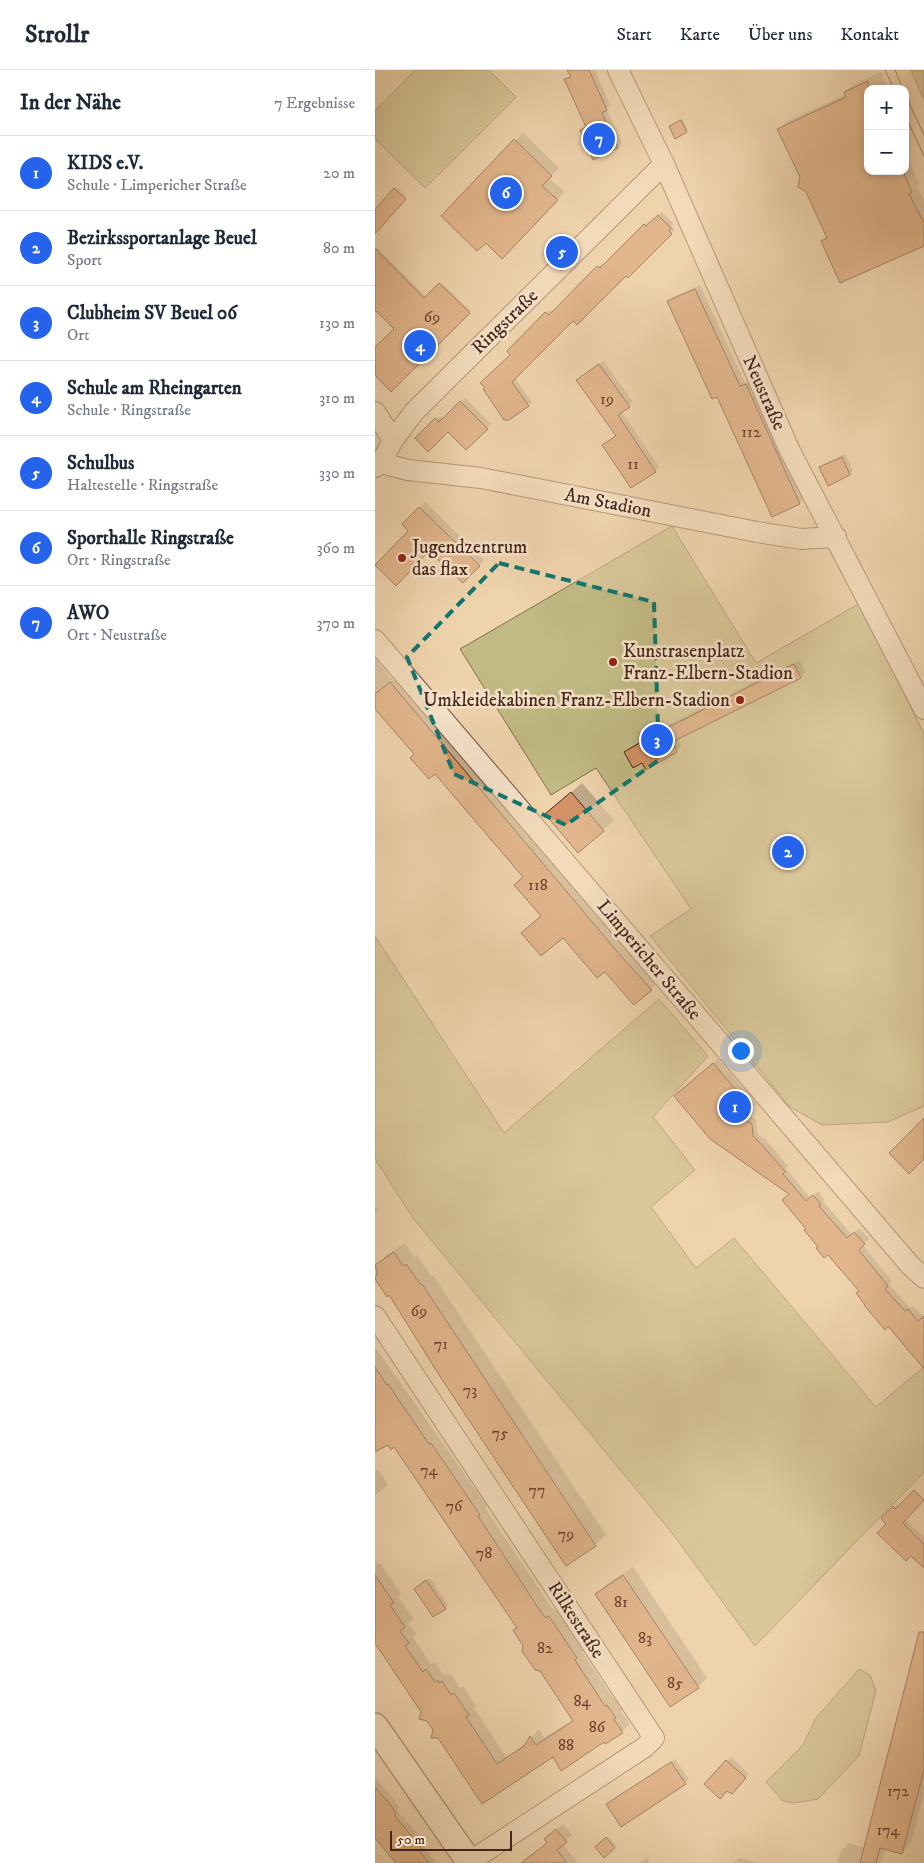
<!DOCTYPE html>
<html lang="de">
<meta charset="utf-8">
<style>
:root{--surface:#fff;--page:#f2f2f3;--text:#1f2937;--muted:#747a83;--line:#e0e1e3;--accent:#2563eb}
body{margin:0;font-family:"IM FELL DW Pica",serif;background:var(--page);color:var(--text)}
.controls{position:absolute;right:15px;top:15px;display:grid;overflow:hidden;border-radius:10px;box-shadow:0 2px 8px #0003}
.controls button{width:45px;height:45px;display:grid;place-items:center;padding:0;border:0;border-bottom:1px solid var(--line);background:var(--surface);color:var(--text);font:25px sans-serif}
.scale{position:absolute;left:15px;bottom:12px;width:122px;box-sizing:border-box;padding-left:5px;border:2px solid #472518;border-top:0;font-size:14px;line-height:18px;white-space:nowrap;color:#472518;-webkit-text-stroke:4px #f5e2ca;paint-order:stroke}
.you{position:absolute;left:365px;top:980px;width:18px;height:18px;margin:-12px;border:4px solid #fff;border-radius:50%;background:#1a73e8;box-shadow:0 0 0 8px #1a73e833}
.badge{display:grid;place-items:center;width:32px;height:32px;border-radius:50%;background:var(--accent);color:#fff;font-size:16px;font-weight:700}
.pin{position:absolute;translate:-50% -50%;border:2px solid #fff;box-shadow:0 1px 5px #0006}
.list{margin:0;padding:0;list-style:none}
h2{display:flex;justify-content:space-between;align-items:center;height:65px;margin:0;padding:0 20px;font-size:21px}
h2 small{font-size:16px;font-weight:400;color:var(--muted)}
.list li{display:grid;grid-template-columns:32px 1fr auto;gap:15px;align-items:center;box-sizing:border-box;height:75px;padding:0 20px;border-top:1px solid var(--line)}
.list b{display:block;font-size:19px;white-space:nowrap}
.list p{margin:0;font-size:16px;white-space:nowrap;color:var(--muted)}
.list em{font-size:16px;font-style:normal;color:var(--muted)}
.map{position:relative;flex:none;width:549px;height:1793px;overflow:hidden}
header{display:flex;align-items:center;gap:30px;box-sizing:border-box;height:70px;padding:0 25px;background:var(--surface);border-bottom:1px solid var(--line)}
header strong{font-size:24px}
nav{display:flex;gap:28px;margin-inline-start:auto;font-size:18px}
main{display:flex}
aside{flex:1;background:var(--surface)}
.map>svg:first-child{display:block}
.green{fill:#c1ba84;stroke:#84704e}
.shadow{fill:#0003}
.building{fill:#d39265;stroke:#472518}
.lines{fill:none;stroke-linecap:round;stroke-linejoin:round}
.minor-casing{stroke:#71503d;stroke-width:22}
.tertiary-casing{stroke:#71503d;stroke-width:28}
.minor{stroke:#f5e2ca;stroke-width:20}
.tertiary{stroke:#f5e2ca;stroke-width:25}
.tram{stroke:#472518;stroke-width:1}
.marked{fill:none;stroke:#0f766e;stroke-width:4;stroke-dasharray:10 6;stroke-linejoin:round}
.poi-dot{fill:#8f2418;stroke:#f5e2ca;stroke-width:2}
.labels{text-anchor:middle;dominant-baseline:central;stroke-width:5;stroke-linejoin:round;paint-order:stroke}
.number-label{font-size:16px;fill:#6a402b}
.street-label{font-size:19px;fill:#472518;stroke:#f5e2ca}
.poi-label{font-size:19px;fill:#472518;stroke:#f5e2ca;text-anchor:start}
</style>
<header>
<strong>Strollr</strong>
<nav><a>Start</a><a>Karte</a><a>Über uns</a><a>Kontakt</a></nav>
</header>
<main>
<aside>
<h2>In der Nähe<small>7 Ergebnisse</small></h2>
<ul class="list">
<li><span class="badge">1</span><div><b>KIDS e.V.</b><p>Schule · Limpericher Straße</p></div><em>20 m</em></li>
<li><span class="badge">2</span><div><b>Bezirkssportanlage Beuel</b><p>Sport</p></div><em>80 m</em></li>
<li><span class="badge">3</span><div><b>Clubheim SV Beuel 06</b><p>Ort</p></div><em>130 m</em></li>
<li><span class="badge">4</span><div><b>Schule am Rheingarten</b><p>Schule · Ringstraße</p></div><em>310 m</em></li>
<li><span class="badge">5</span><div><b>Schulbus</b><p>Haltestelle · Ringstraße</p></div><em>330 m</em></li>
<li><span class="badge">6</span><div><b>Sporthalle Ringstraße</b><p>Ort · Ringstraße</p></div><em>360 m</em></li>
<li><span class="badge">7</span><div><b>AWO</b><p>Ort · Neustraße</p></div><em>370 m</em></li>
</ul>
</aside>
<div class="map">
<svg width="549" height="1793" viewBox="0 0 549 1793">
<rect width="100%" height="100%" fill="#efd3ad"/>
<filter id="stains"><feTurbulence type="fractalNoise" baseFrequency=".004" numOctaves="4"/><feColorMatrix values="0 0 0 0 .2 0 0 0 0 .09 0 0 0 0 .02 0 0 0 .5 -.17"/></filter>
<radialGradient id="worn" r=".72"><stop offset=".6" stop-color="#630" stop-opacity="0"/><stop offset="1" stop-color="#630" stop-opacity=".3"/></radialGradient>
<g class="green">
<path d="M40 0H114L141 27 50 118 0 69V41Z"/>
<path d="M536 0H549V30Z"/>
<path d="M297 456 381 593 485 533 549 664V1036L513 1052 447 1055 415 1037 275 866 316 839 221 698 176 725 85 579Z"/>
<path d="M0 866 129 1063 284 929 333 986 278 1047 320 1100 276 1137 321 1198 359 1168 501 1337 549 1297V1402L380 1576 297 1463 38 1148 0 1089Z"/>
<path d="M484 1599 495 1605 501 1621 484 1686 443 1729 419 1733 408 1731 391 1712 428 1675 441 1648Z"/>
</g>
<g class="shadow">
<path d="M194 0H220L235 35 231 39 247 73 243 77 219 89 207 60 211 56 191 10 196 5Z"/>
<path d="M506 2 513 18 493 19V101H530V82L544 113 542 116 549 131V175L465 211 448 171 452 166 404 59 411 52 471 24V22L478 15Z"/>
<path d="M307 49 313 60 312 61 297 55Z"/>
<path d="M148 63 184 98 174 108 190 122 127 188 111 171 67 146Z"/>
<path d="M22 117 31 127 0 163V141Z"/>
<path d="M287 142 299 154 296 156 300 160 253 206 251 204 198 249 140 308 157 332 134 349 137 285 134 281 175 240 178 243 227 193 229 196 274 151 276 153Z"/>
<path d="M0 176 52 228 66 213 96 241 16 320 0 303V278L20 259 0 239Z"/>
<path d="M325 215 370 313 376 310 429 428 425 433 398 445 343 325 293 232 298 227Z"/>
<path d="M229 291 258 332 247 342 284 397 280 401 242 366 206 307Z"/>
<path d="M90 328 116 354 91 378 73 360 42 368 65 346 68 349Z"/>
<path d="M470 384 478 400 475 404 453 414 446 398 449 394Z"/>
<path d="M50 432 109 490 88 512 28 454Z"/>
<path d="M0 588 18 610 24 605 284 911 276 919 230 900 188 866 167 846 149 807 60 702 41 684 0 637Z"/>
<path d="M424 590 430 602 425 607 302 668 306 676 301 681 268 691 251 682 256 677 290 657Z"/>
<path d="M207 713 239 750 228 760 172 744Z"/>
<path d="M343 989 381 1034 371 1043 381 1049 382 1062 385 1066 391 1070 413 1096 411 1099 436 1128 443 1121 449 1129 448 1131 477 1165 484 1158 494 1169 488 1175 517 1211 514 1214 535 1238 538 1236 549 1247V1285L543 1290 453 1183 444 1177 432 1159 415 1124 305 1022Z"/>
<path d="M0 1135 3 1140 0 1143Z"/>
<path d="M30 1173 39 1187 42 1185 56 1206 58 1205 231 1465 220 1475 0 1198 10 1186Z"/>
<path d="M0 1277 112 1436 110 1438 174 1534 180 1541 183 1539 210 1579 207 1582 239 1629 241 1628 248 1639 246 1641 255 1654 247 1662 229 1671 178 1685 108 1732 3 1575H0V1496L5 1493 26 1524 23 1527 38 1548 33 1553 41 1564 38 1567 56 1595 60 1592 68 1605 71 1603 73 1606 76 1604 85 1618 88 1616 101 1636 99 1638 131 1687 153 1672 164 1659 169 1668 199 1649 150 1576 143 1557 20 1375 0 1358Z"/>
<path d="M3 1400 13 1415 0 1425V1402Z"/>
<path d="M522 1434 530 1449 549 1467V1496L536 1484 508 1448Z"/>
<path d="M258 1497 332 1608 323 1617 221 1524 230 1515Z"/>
<path d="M55 1508 73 1535 70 1538 44 1515Z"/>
<path d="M549 1572V1722L536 1773 527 1782 511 1778 507 1793H462L465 1782 474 1773 490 1778 541 1580Z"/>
<path d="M356 1687 374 1704 356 1723 353 1719 331 1714Z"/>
<path d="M300 1689 314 1709 310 1713 236 1731Z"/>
<path d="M0 1707 21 1732 24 1738 22 1740 48 1770 51 1775 49 1777 62 1793H23L0 1761Z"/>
<path d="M188 1754 197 1765 188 1774 203 1793H150L155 1786 173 1772 177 1763Z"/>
<path d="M233 1767 241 1776 229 1786 221 1777Z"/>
<path d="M272 1788 275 1793H265Z"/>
<path d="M364 1788 385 1793H358Z"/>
</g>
<g class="building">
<path d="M192 0H214L232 40 227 43 243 78 218 90 205 60 211 57 189 9 196 7Z"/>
<path d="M493 11V101H528L537 122 534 124 549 153V176L465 213 446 171 452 168 431 122 423 117 425 107 402 59 471 27 469 22Z"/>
<path d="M306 50 312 62 300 69 294 56Z"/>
<path d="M139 69 177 106 167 116 183 130 127 189 111 173 102 181 66 146Z"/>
<path d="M19 118 31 129 0 164V139Z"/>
<path d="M283 145 296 158 294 161 297 164 253 208 251 206 202 255 198 251 137 312 154 336 134 350H129L108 319 110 318 105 313 135 285 132 281 170 242 174 245 222 196 225 198 269 154 271 156Z"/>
<path d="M0 178 49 228 64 213 95 243 16 322 0 305V277L19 259 0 240Z"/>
<path d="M320 219 365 316 371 314 425 434 397 447 342 327 337 329 292 231Z"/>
<path d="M224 294 255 337 243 345 281 402 256 418 227 375 241 366 201 310Z"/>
<path d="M85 331 113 359 91 380 73 362 53 382 40 368 60 348 64 352Z"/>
<path d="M467 387 475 405 453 416 444 397Z"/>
<path d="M44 437 105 496 88 513 54 481 21 516 0 495 33 461 27 454Z"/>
<path d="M419 594 426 608 297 672 302 682 271 700 267 693 258 698 249 682 284 662Z"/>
<path d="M15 612 245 885 277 920 259 935 230 902 222 908 188 868 166 886 146 863 166 846 139 815 148 807 60 704 54 709 35 688 39 684 0 639V624Z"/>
<path d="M196 722 229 761 203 783 170 744Z"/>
<path d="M338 993 377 1039 367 1048 377 1054 378 1066 386 1074 410 1101 408 1104 431 1131 438 1125 446 1134 444 1136 472 1168 479 1162 490 1174 484 1180 513 1216 510 1219 530 1241 533 1239 543 1251 549 1246V1299L513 1256 510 1260 489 1235H490L481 1223 484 1221 453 1185 449 1188 441 1178 443 1177 429 1160 431 1159 407 1130 414 1124 335 1069 299 1026Z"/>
<path d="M549 1048V1089L534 1104 514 1083Z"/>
<path d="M19 1182 28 1196 31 1194 46 1215 47 1214 221 1476 191 1496 66 1308 14 1225 12 1227 0 1209 2 1203 0 1195Z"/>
<path d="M0 1297 12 1315 13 1314 54 1374 56 1373 105 1445 103 1446 166 1542 171 1548 174 1546 202 1588 200 1590 230 1636 232 1635 241 1648 239 1649 248 1663 230 1674 229 1672 186 1701 178 1687 107 1734 63 1668H56L58 1660 52 1651 44 1649 46 1642 0 1573V1505L19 1533 15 1535 30 1557 25 1561 34 1573 30 1576 48 1602 51 1599 60 1612 63 1610 64 1613 67 1611 76 1625 79 1623 94 1645 91 1647 122 1694 149 1676 155 1666 161 1675 198 1651 165 1601 160 1600 147 1581 148 1576 138 1560 142 1558 19 1377 16 1380 13 1375 0 1382Z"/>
<path d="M539 1420 549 1430 528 1453 549 1474V1498L536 1486 531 1491 502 1463 511 1454 506 1448 518 1436 520 1439Z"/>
<path d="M248 1505 324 1618 295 1637 220 1524Z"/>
<path d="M51 1510 71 1539 58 1547 39 1519Z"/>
<path d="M544 1562H549V1700L527 1784 505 1778 501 1793H485Z"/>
<path d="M351 1690 371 1708 357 1724 352 1721 345 1729 329 1714Z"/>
<path d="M296 1692 311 1714 246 1757 231 1734Z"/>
<path d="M0 1717 17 1737 21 1743 19 1745 43 1774 48 1780 45 1782 54 1793H21L0 1768Z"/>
<path d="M181 1759 192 1772 182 1780 192 1793H146L172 1773 169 1769Z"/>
<path d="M231 1767 240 1778 229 1788 220 1777Z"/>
</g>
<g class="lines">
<defs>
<g id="minor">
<path d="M243 0 289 94 414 379 549 639"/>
<path d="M0 342 18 370"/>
<path d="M6 393 33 400 106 408 382 462 426 469 461 467"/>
<path d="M0 397 6 393 18 370 39 342 289 94"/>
<path d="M0 570 535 1195 549 1208"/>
<path d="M0 1246 279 1668 270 1677 94 1792"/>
</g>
<path id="tertiary" d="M0 1656 95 1793"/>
</defs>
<use href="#minor" class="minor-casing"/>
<use href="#tertiary" class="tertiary-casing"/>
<use href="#minor" class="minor"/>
<use href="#tertiary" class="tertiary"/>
<g class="tram">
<path d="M510 0 519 19"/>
<path d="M520 0 528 19"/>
<path d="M530 24 549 65"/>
<path d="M530 45 549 86"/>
</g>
</g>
<path d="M0 0H549V1793H0ZM124 493 279 532 284 690 191 755 79 704 32 587Z" fill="#efd3ad" fill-opacity=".55" fill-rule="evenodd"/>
<path class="marked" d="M124 493 279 532 284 690 191 755 79 704 32 587Z"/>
<g class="poi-dot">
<circle cx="27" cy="488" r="5"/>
<circle cx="238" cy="592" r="5"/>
<circle cx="365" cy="630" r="5"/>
</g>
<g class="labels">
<g class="number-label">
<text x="57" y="247">69</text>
<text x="232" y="329">19</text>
<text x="376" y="362">112</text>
<text x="258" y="394">11</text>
<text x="163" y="815">118</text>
<text x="44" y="1241">69</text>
<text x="66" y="1274">71</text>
<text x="95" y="1320">73</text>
<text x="125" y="1363">75</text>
<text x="54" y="1400">74</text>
<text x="162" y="1420">77</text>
<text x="79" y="1436">76</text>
<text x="191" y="1464">79</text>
<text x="109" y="1483">78</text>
<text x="246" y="1532">81</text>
<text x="270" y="1568">83</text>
<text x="170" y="1578">82</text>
<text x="300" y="1613">85</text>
<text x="207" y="1631">84</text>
<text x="222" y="1657">86</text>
<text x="191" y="1675">88</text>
<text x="523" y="1721">172</text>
<text x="513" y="1760">174</text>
</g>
<g class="street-label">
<text transform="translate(130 252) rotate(-44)">Ringstraße</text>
<text transform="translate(389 323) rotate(66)">Neustraße</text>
<text transform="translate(233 433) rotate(11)">Am Stadion</text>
<text transform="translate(274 890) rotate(50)">Limpericher Straße</text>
<text transform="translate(201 1550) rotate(57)">Rilkestraße</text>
</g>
<g class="poi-label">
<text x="37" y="477">Jugendzentrum<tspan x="37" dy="22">das flax</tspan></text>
<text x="248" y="581">Kunstrasenplatz<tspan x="248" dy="22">Franz-Elbern-Stadion</tspan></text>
<text x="355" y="630" text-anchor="end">Umkleidekabinen Franz-Elbern-Stadion</text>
</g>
</g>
<rect width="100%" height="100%" filter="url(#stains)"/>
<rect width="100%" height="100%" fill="url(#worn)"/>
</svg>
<div class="controls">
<button>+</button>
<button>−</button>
</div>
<div class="scale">50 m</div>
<div class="you"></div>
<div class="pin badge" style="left:360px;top:1037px">1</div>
<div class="pin badge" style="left:413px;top:782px">2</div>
<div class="pin badge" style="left:282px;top:670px">3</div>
<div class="pin badge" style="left:45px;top:276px">4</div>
<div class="pin badge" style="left:187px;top:182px">5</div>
<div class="pin badge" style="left:131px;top:123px">6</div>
<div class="pin badge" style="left:224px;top:69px">7</div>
</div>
</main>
